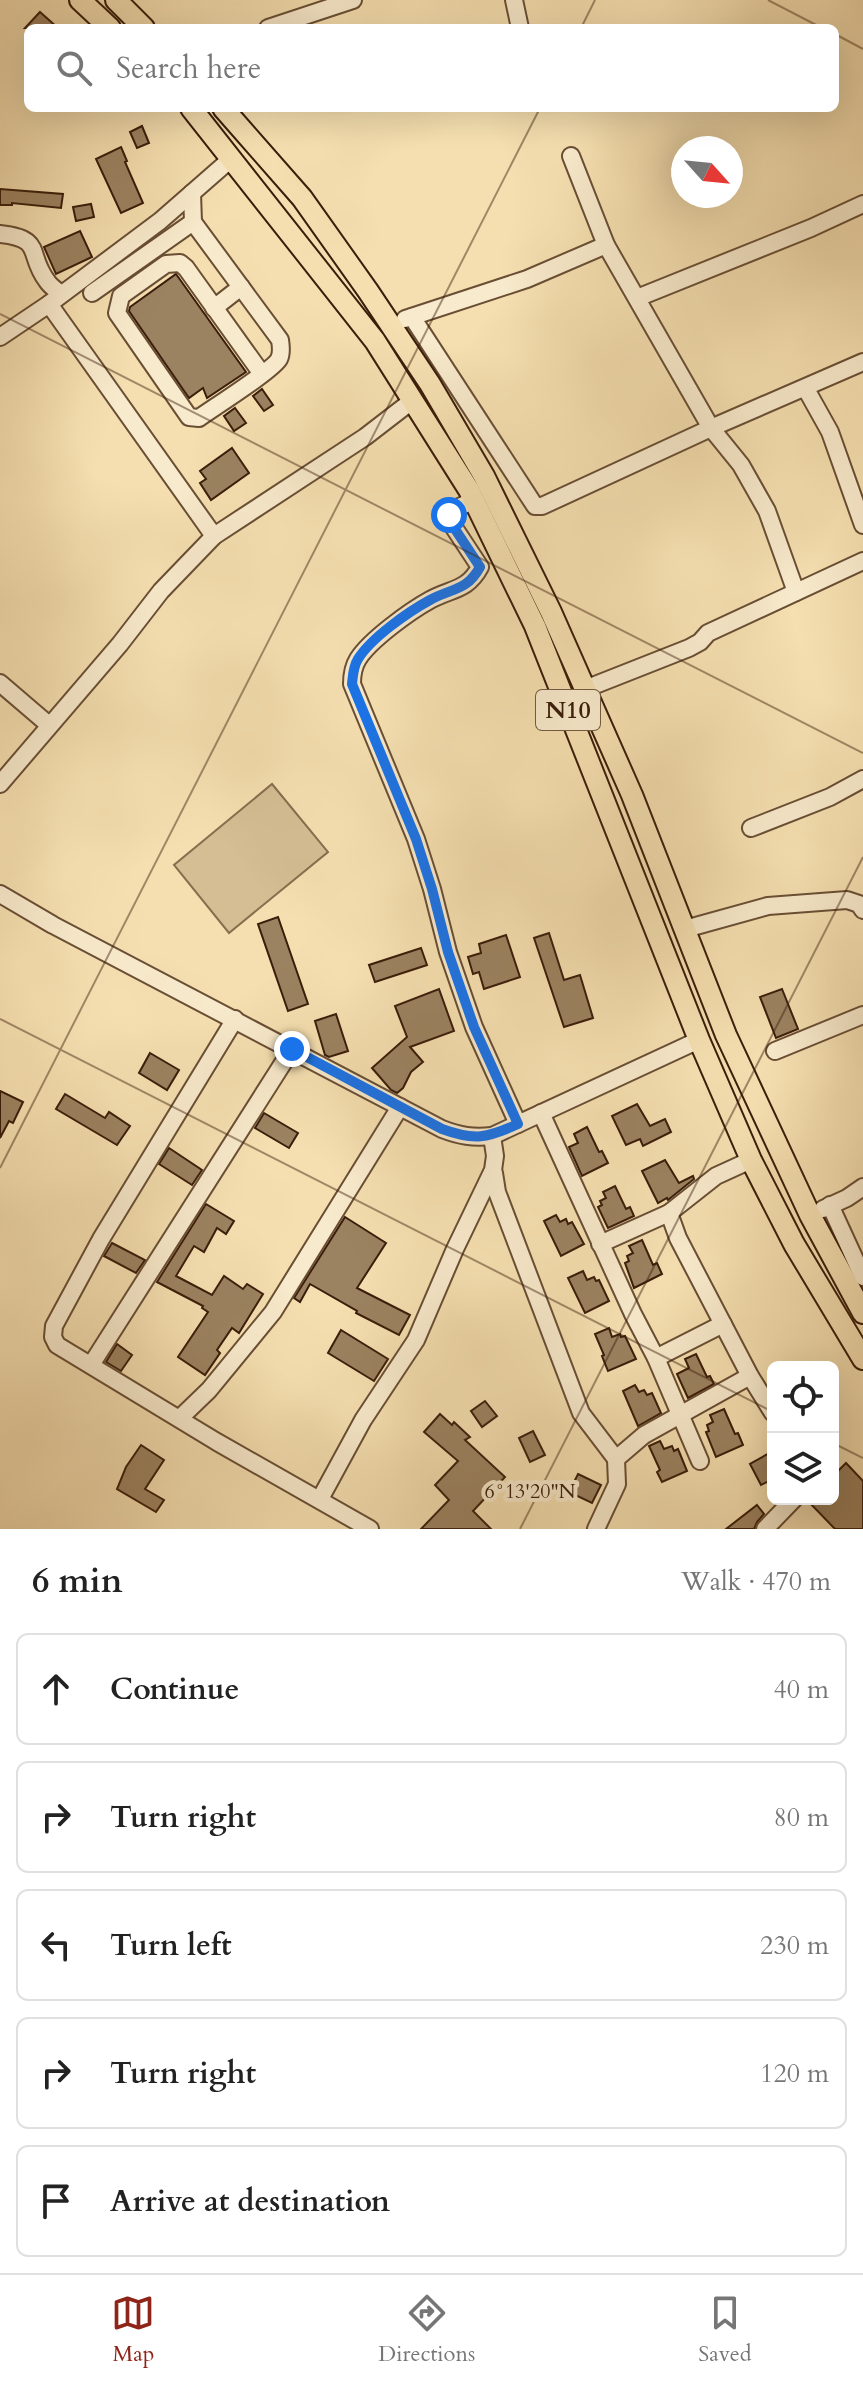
<!DOCTYPE html>
<meta charset="utf-8">
<style>
:root{--surface:#fff;--page:#f2f2f2;--text:#222;--muted:#767676;--line:#e0e0e0;--accent:#8f2418}
body{margin:0;font-family:Cardo,serif;background:var(--page);color:var(--text)}
.controls{position:absolute;right:24px;bottom:24px;display:grid;overflow:hidden;border-radius:12px;box-shadow:0 8px 32px #0002}
.controls button{width:72px;height:72px;display:grid;place-items:center;padding:0;border:0;border-bottom:2px solid var(--line);background:var(--surface);color:var(--text);font:40px sans-serif}
.compass{position:absolute;left:671px;top:136px;width:72px;height:72px;border-radius:50%;background:var(--surface);box-shadow:0 8px 32px #0002;rotate:117deg}
.stop{position:absolute;width:24px;height:24px;margin:-18px;border:6px solid #1a73e8;border-radius:50%;background:#fff}
.stop.end{background:#1a73e8;border-color:#fff;box-shadow:0 2px 8px #0008}
.list{margin:0;padding:0;list-style:none}
h2{display:flex;justify-content:space-between;align-items:center;height:104px;margin:0;padding:0 32px;font-size:34px}
h2 small{font-size:26px;font-weight:400;color:var(--muted)}
.list li{display:grid;grid-template-columns:52px 1fr auto;gap:24px;align-items:center;box-sizing:border-box;height:112px;margin:0 16px 16px;padding:0 16px;border:2px solid var(--line);border-radius:12px}
.list b{display:block;font-size:30px;white-space:nowrap}
.list em{font-size:26px;font-style:normal;color:var(--muted)}
.icon{flex:none;width:44px;height:44px;fill:none;stroke:currentColor;stroke-width:2;stroke-linecap:round;stroke-linejoin:round}
.map{position:relative;flex:none;width:863px;height:1529px;overflow:hidden}
.search{position:absolute;background:var(--surface);box-shadow:0 8px 32px #0002;left:24px;right:24px;top:24px;height:88px;display:flex;align-items:center;gap:20px;box-sizing:border-box;padding:0 28px;border-radius:12px;color:var(--muted);font-size:30px}
.sheet{height:744px;background:var(--surface)}
nav{display:flex;justify-content:space-around;align-items:center;box-sizing:border-box;height:112px;border-top:2px solid var(--line);background:var(--surface);font-size:22px;color:var(--muted)}
nav a{display:grid;justify-items:center;gap:4px}
nav .on{color:var(--accent)}
.map>svg:first-child{display:block}
.green{fill:#d5be94;stroke:#886e4f;stroke-width:2}
.building{fill:#9b8260;stroke:#3a1d0a;stroke-width:2}
.lines{fill:none;stroke-linecap:round;stroke-linejoin:round}
.minor-casing{stroke:#694e34;stroke-width:20}
.major-casing{stroke:#3a1d0a;stroke-width:24}
.minor{stroke:#f8eacc;stroke-width:16}
.major{stroke:#f5dfb0;stroke-width:20}
.route{stroke:#1a73e8;stroke-width:10}
.ticks{fill:none;stroke:#3a1d0a;stroke-width:2;stroke-opacity:0.45}
.labels{text-anchor:middle;dominant-baseline:central;stroke-width:8;stroke-linejoin:round;paint-order:stroke}
.shield{fill:#f8eacc;stroke:#735a44;stroke-width:2}
.shield-label{font-size:24px;font-weight:bold;fill:#3a1d0a}
.ticks-label{font-size:20px;text-anchor:middle;fill:#3a1d0a;stroke:#f8eacc;stroke-width:8;stroke-linejoin:round;paint-order:stroke}
</style>
<div class="map">
<svg width="863" height="1529" viewBox="0 0 863 1529">
<rect width="100%" height="100%" fill="#f5dfb0"/>
<filter id="stains"><feTurbulence type="fractalNoise" baseFrequency=".0025" numOctaves="4"/><feColorMatrix values="0 0 0 0 .2 0 0 0 0 .09 0 0 0 0 .02 0 0 0 .5 -.17"/></filter>
<radialGradient id="worn" r=".72"><stop offset=".6" stop-color="#630" stop-opacity="0"/><stop offset="1" stop-color="#630" stop-opacity=".3"/></radialGradient>
<path class="green" d="M272 784 328 852 229 933 174 865Z"/>
<g class="building">
<path d="M40 12 58 28H25Z"/>
<path d="M142 126 149 143 137 148 130 132Z"/>
<path d="M121 147 127 161 125 162 143 203 121 213 96 159Z"/>
<path d="M0 189 63 194 61 208 12 203V205H0Z"/>
<path d="M91 204 94 217 76 221 73 207Z"/>
<path d="M80 231 92 257 56 274 44 247Z"/>
<path d="M176 274 246 372 207 398 203 388 189 398 129 311 130 307Z"/>
<path d="M262 389 273 405 264 411 253 396Z"/>
<path d="M235 408 246 423 234 431 224 416Z"/>
<path d="M232 448 249 473 211 500 200 483 206 479 200 471Z"/>
<path d="M278 917 308 1004 288 1011 258 924Z"/>
<path d="M549 933 564 980 580 975 593 1018 564 1027 534 938Z"/>
<path d="M506 935 520 977 484 989 479 972 473 974 468 957 481 953 479 944Z"/>
<path d="M421 948 427 965 375 982 369 965Z"/>
<path d="M439 989 454 1031 410 1047 423 1062 411 1072 403 1088 397 1093 391 1090 372 1068 407 1037 395 1006Z"/>
<path d="M782 989 798 1029 776 1038 760 997Z"/>
<path d="M336 1014 348 1051 329 1057 325 1055 315 1021Z"/>
<path d="M150 1053 179 1070 167 1090 139 1073Z"/>
<path d="M0 1091 23 1102 13 1123 9 1121 0 1138Z"/>
<path d="M65 1094 105 1118 109 1112 130 1126 117 1145 56 1109Z"/>
<path d="M637 1104 650 1126 665 1119 671 1132 643 1146 640 1139 626 1145 612 1116Z"/>
<path d="M264 1113 298 1133 289 1148 255 1128Z"/>
<path d="M587 1127 599 1152 602 1151 608 1163 582 1176 569 1147 578 1143 574 1134Z"/>
<path d="M169 1148 202 1170 192 1185 159 1164Z"/>
<path d="M665 1160 679 1183 693 1176 694 1179 668 1200 667 1198 658 1203 642 1171Z"/>
<path d="M615 1186 626 1209 630 1207 634 1216 608 1228 598 1207 602 1205 600 1201 606 1198 603 1192Z"/>
<path d="M206 1204 234 1221 226 1234 217 1228 204 1252 194 1246 176 1276 212 1295 224 1276 243 1289 247 1284 263 1294 239 1333 232 1328 217 1350 220 1353 205 1375 178 1357 208 1312 202 1308 203 1306 157 1282Z"/>
<path d="M556 1215 560 1222 566 1219 568 1224 572 1222 584 1244 561 1256 544 1221Z"/>
<path d="M345 1217 386 1243 357 1288 410 1315 399 1335 356 1313 357 1311 310 1284 300 1302 294 1298Z"/>
<path d="M642 1240 653 1265 657 1263 662 1274 634 1288 625 1263 629 1261 627 1256 633 1253 629 1246Z"/>
<path d="M112 1243 145 1260 136 1273 104 1256Z"/>
<path d="M583 1271 587 1280 594 1277 596 1281 599 1280 609 1301 585 1313 568 1278Z"/>
<path d="M609 1328 612 1337 620 1334 621 1337 625 1336 636 1359 608 1371 602 1356 604 1355 595 1334Z"/>
<path d="M341 1330 388 1359 374 1381 328 1353Z"/>
<path d="M117 1344 132 1355 121 1371 106 1362Z"/>
<path d="M696 1354 707 1377 710 1376 714 1384 688 1398 677 1374 689 1368 685 1359Z"/>
<path d="M635 1385 639 1392 644 1390 647 1395 652 1393 661 1413 638 1426 623 1391Z"/>
<path d="M485 1401 497 1416 482 1427 471 1411Z"/>
<path d="M724 1409 735 1434 738 1433 743 1445 716 1457 706 1432 709 1431 707 1425 713 1422 710 1415Z"/>
<path d="M440 1414 452 1425 454 1422 470 1437 465 1440 505 1477 473 1511 491 1529H421L449 1500 435 1485 458 1461 424 1432Z"/>
<path d="M533 1431 545 1455 530 1462 519 1438Z"/>
<path d="M660 1441 664 1449 672 1446 674 1451 678 1449 687 1471 662 1482 657 1472 660 1470 649 1446Z"/>
<path d="M141 1445 164 1460 145 1489 164 1500 156 1512 117 1489 126 1467Z"/>
<path d="M773 1451V1479L761 1485 750 1464Z"/>
<path d="M846 1463 863 1481V1529H835L806 1499H833V1476Z"/>
<path d="M578 1474 601 1485 592 1503 569 1492Z"/>
<path d="M757 1505 764 1514 757 1522 754 1529H726Z"/>
</g>
<g class="lines">
<defs>
<g id="minor">
<path d="M514 0 520 28"/>
<path d="M268 28 353 0"/>
<path d="M571 156 606 245 711 428 741 465 767 511 796 592"/>
<path d="M192 193 193 222 280 340C281 346 282 353 279 359 273 370 213 408 199 418L189 417 117 313 121 296 166 264 180 263 186 268 262 374"/>
<path d="M0 234C45 239 26 253 47 281 50 286 56 290 61 294"/>
<path d="M92 293 193 222"/>
<path d="M637 298 811 228 863 204"/>
<path d="M49 304 214 536"/>
<path d="M214 308 241 287"/>
<path d="M412 317 535 506H542L711 428 863 362"/>
<path d="M405 319 527 279 606 245"/>
<path d="M0 337 49 304 160 221 232 158"/>
<path d="M806 389 830 432 863 525"/>
<path d="M474 500 451 511 449 515V520L480 567C467 591 452 588 430 600 410 611 370 640 358 659 353 667 352 675 352 684L416 839 432 889 448 952 474 1027 518 1124"/>
<path d="M0 683 49 725"/>
<path d="M585 689 689 648 700 642 708 633 863 561"/>
<path d="M0 784 120 644 161 591 214 536 365 437 413 400"/>
<path d="M751 828 830 797 863 779"/>
<path d="M0 894 53 925 442 1129C460 1136 473 1138 492 1136L699 1040"/>
<path d="M685 929 768 906 847 900 859 904 863 910"/>
<path d="M235 1019 101 1239 54 1326 53 1337 57 1345 217 1442 370 1529"/>
<path d="M775 1051 863 1015"/>
<path d="M541 1113 633 1314 656 1358 700 1461"/>
<path d="M494 1173 497 1192 581 1413 616 1459"/>
<path d="M830 1205 863 1277"/>
<path d="M823 1209 847 1198 863 1187"/>
<path d="M669 1213 678 1238 750 1376 773 1413"/>
<path d="M600 1244 669 1213 716 1176 751 1160"/>
<path d="M656 1358 723 1324"/>
<path d="M91 1365 292 1049"/>
<path d="M180 1418 209 1390 273 1312 400 1107"/>
<path d="M320 1499 363 1420 416 1340 455 1249 493 1170 495 1156 492 1136"/>
<path d="M596 1529 617 1484 616 1459 644 1435 750 1376"/>
<path d="M765 1529 794 1499"/>
</g>
<g id="major">
<path d="M80 0 110 28"/>
<path d="M116 0 144 28"/>
<path d="M191 108 375 341 469 490 535 626 699 1040 751 1160 794 1244 863 1359"/>
<path d="M223 108 302 198 368 291 430 384 484 476 551 612 632 795 726 1035 810 1215 863 1313"/>
</g>
</defs>
<use href="#minor" class="minor-casing"/>
<use href="#major" class="major-casing"/>
<use href="#minor" class="minor"/>
<use href="#major" class="major"/>
</g>
<g class="lines">
<path class="route" d="M292 1049 442 1129C475 1141 487 1138 518 1124L474 1027 448 952 432 889 416 839 352 684C353 675 353 667 358 659 371 638 408 612 430 600 452 588 467 591 480 567L449 520V515"/>
</g>
<path class="ticks" d="M768 0 822 28M581 28 595 0M835 34 863 49M0 314 863 753M0 1019 773 1412M0 1168 540 108M833 1443 863 1458M520 1529 863 857"/>
<g class="labels">
<rect class="shield" x="536" y="690" width="64" height="40" rx="6"/>
<g class="shield-label">
<text x="568" y="710">N10</text>
</g>
</g>
<g class="ticks-label">
<text x="530" y="1498">6°13'20"N</text>
</g>
<rect width="100%" height="100%" filter="url(#stains)"/>
<rect width="100%" height="100%" fill="url(#worn)"/>
</svg>
<div class="controls">
<button><svg class="icon" aria-label="locate" viewBox="0 0 24 24"><circle cx="12" cy="12" r="6"/><path d="M12 2v4M12 18v4M2 12h4M18 12h4"/></svg></button>
<button><svg class="icon" aria-label="layers" viewBox="0 0 24 24"><path d="M12 4l9 5-9 5-9-5zM3 14l9 5 9-5"/></svg></button>
</div>
<svg class="compass" viewBox="-18 -18 36 36"><path d="M0-13l5 13h-10z" fill="#e53935"/><path d="M0 13l5-13h-10z" fill="#767676"/></svg>
<div class="stop" style="left:449px;top:515px"></div>
<div class="stop end" style="left:292px;top:1049px"></div>
<div class="search"><svg class="icon" aria-label="search" viewBox="0 0 24 24"><circle cx="10" cy="10" r="6"/><path d="M15 15l6 6"/></svg>Search here</div>
</div>
<section class="sheet">
<h2>6 min<small>Walk · 470 m</small></h2>
<ul class="list">
<li><svg class="icon" aria-label="ahead" viewBox="0 0 24 24"><path d="M12 20V5M6 11l6-6 6 6"/></svg><div><b>Continue</b></div><em>40 m</em></li>
<li><svg class="icon" aria-label="right" viewBox="0 0 24 24"><path d="M7 20v-9h11M14 6l5 5-5 5"/></svg><div><b>Turn right</b></div><em>80 m</em></li>
<li><svg class="icon" aria-label="left" viewBox="0 0 24 24"><path d="M17 20v-9H6M10 6l-5 5 5 5"/></svg><div><b>Turn left</b></div><em>230 m</em></li>
<li><svg class="icon" aria-label="right" viewBox="0 0 24 24"><path d="M7 20v-9h11M14 6l5 5-5 5"/></svg><div><b>Turn right</b></div><em>120 m</em></li>
<li><svg class="icon" aria-label="arrive" viewBox="0 0 24 24"><path d="M6 21V4h12l-3 4 3 4H6"/></svg><div><b>Arrive at destination</b></div></li>
</ul>
</section>
<nav>
<a class="on"><svg class="icon" aria-label="map" viewBox="0 0 24 24"><path d="M3 6l6-2 6 2 6-2v14l-6 2-6-2-6 2zM9 4v14M15 6v14"/></svg>Map</a>
<a><svg class="icon" aria-label="directions" viewBox="0 0 24 24"><path d="M12 3l9 9-9 9-9-9zM9 14v-3h6M13 9l2 2-2 2"/></svg>Directions</a>
<a><svg class="icon" aria-label="saved" viewBox="0 0 24 24"><path d="M7 4h10v16l-5-4-5 4z"/></svg>Saved</a>
</nav>
